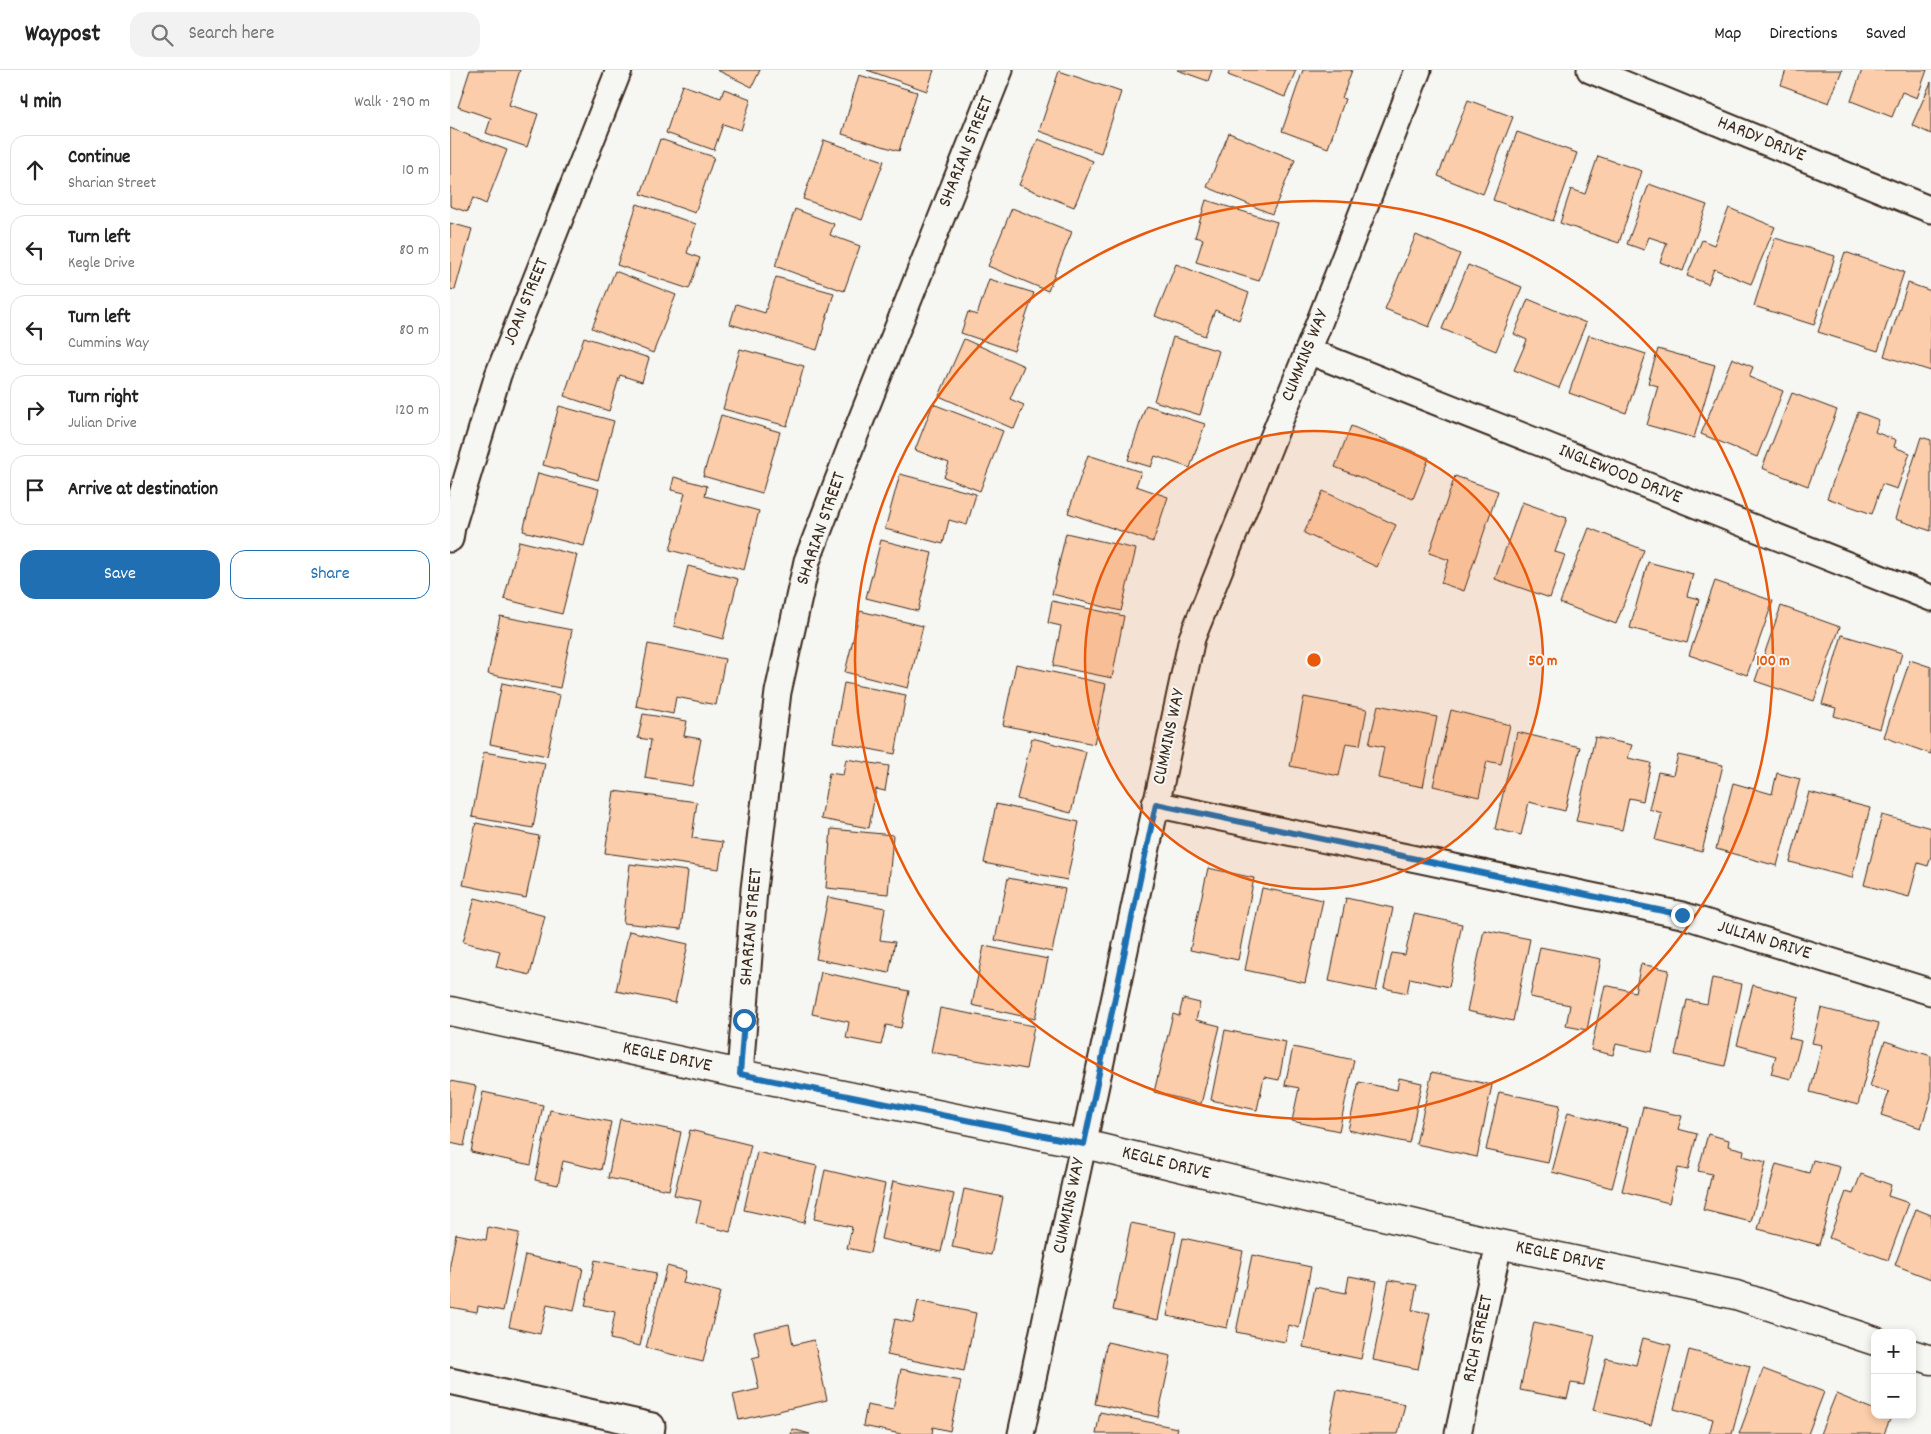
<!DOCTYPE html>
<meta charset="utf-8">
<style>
:root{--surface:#fff;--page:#f2f2f2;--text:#222;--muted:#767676;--line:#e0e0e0;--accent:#1f6fb2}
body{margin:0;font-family:Dekko,sans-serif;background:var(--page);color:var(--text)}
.controls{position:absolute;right:15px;bottom:15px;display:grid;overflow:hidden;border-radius:10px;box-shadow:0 2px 8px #0003}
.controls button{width:45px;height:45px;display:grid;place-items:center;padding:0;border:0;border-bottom:1px solid var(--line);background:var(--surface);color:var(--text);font:25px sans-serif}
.stop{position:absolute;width:15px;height:15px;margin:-11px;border:4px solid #1f6fb2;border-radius:50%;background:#fff}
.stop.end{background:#1f6fb2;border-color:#fff;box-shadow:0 1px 5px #0008}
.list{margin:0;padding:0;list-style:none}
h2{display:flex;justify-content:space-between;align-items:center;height:65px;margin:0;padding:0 20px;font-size:21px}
h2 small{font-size:16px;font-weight:400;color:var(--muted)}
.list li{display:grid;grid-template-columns:32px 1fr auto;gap:15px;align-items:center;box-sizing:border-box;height:70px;margin:0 10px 10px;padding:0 10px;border:1px solid var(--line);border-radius:15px}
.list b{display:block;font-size:19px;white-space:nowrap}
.list p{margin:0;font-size:16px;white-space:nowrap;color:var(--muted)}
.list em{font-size:16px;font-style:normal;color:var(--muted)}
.actions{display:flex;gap:10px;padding:15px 20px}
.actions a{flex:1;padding:11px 0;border:1px solid var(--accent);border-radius:15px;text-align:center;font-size:18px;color:var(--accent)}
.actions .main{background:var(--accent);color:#fff}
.icon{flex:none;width:28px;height:28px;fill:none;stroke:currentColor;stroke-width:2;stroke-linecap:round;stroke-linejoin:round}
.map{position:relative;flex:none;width:1481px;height:1364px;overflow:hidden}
header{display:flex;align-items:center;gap:30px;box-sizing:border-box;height:70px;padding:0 25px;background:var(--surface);border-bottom:1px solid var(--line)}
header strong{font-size:24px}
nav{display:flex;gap:28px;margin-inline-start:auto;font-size:18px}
.search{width:350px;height:45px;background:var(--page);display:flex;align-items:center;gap:12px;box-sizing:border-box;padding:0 18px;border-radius:15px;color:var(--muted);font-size:19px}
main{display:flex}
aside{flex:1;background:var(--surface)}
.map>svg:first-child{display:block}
.building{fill:#fbcdaa;stroke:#3b2a1e}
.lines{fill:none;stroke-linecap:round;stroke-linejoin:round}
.street-casing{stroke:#3b2a1e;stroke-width:29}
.secondary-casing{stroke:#3b2a1e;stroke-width:31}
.street{stroke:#f6f6f2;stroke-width:25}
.secondary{stroke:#f6f6f2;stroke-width:28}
.route{stroke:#1f6fb2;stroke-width:6}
.ring{fill:none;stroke:#e8590c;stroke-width:2.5}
.labels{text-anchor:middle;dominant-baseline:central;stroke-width:4;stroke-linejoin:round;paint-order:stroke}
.street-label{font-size:19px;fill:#3b2a1e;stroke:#f6f6f2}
.centre{fill:#e8590c;stroke:#f6f6f2;stroke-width:2.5}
.ring-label{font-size:15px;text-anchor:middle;font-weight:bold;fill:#e8590c;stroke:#f6f6f2;stroke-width:4;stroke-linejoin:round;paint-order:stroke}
</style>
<header>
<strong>Waypost</strong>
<div class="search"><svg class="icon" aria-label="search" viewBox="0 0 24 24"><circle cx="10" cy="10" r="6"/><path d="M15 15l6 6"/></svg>Search here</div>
<nav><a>Map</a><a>Directions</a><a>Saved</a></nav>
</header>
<main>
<aside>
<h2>4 min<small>Walk · 290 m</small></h2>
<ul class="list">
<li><svg class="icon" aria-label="ahead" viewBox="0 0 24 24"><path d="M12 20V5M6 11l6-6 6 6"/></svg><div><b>Continue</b><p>Sharian Street</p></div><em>10 m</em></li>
<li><svg class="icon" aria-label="left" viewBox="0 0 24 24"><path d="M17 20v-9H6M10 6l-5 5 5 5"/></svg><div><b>Turn left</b><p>Kegle Drive</p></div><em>80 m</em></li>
<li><svg class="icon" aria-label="left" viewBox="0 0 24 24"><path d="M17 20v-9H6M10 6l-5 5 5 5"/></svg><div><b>Turn left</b><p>Cummins Way</p></div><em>80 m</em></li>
<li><svg class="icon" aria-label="right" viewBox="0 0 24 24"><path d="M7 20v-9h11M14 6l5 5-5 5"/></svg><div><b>Turn right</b><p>Julian Drive</p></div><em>120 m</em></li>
<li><svg class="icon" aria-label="arrive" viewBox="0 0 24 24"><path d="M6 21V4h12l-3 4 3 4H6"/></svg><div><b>Arrive at destination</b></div></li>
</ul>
<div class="actions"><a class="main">Save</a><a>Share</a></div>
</aside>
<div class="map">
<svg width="1481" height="1364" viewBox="0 0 1481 1364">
<rect width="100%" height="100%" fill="#f6f6f2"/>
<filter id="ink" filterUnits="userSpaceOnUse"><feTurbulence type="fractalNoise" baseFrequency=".02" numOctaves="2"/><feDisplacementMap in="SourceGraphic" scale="10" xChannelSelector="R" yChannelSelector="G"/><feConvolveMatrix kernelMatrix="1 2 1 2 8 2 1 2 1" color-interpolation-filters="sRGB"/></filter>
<g filter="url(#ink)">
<g class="building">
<path d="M20 0H70L59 35 88 44 77 77 36 63 41 48 8 37Z"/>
<path d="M267 0H310L302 17Z"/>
<path d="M417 0H484L477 21Z"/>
<path d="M727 0H762L758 11Z"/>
<path d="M780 0H846L835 27 778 5Z"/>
<path d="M853 0H902L892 28 895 29 878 78 832 61Z"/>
<path d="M1336 0H1392L1379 33 1331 15Z"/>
<path d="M1412 0H1477L1467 28 1452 22 1442 47 1401 31Z"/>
<path d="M609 1 671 22 651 83 589 61Z"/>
<path d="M409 5 467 22 449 81 392 64Z"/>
<path d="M1481 12V64L1462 55Z"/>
<path d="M232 15 271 28 274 19 301 29 291 60 273 54 264 80 216 63Z"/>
<path d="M1018 30 1063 47 1033 124 988 106Z"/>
<path d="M0 58 57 80 36 134 23 128 17 142 0 136Z"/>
<path d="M1067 62 1127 83 1103 151 1043 130Z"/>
<path d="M779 63 845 90 822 144 757 117Z"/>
<path d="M210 69 264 87 245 143 191 124Z"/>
<path d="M588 69 643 91 624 137 569 115Z"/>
<path d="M374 70 434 91 412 150 353 129Z"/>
<path d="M1148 86 1192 101 1169 173 1110 153 1121 119 1135 124Z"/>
<path d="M1199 114 1257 135 1233 201 1210 192 1217 173 1199 167 1194 180 1177 174Z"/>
<path d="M756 130 827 152 809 211 746 192 753 169 745 167Z"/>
<path d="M187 134 246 154 237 183 250 188 239 219 167 195Z"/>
<path d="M562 138 622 162 598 221 538 196Z"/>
<path d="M1279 138 1325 157 1301 214 1264 199 1258 214 1237 206 1252 170 1264 175Z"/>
<path d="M345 139 384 154 380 165 410 176 394 221 325 196Z"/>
<path d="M0 153 22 159 5 220 0 219Z"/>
<path d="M966 165 1010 184 979 257 935 239Z"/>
<path d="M1325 168 1385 186 1364 255 1304 236Z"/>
<path d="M1395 182 1454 202 1428 281 1368 262Z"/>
<path d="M726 194 799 223 789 250 765 240 755 266 705 246Z"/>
<path d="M1018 195 1072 217 1046 281 992 259Z"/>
<path d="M165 201 226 225 203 283 142 258Z"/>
<path d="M326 207 384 223 367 280 280 254 286 234 315 243Z"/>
<path d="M539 209 584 223 564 281 511 263 518 242 527 245Z"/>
<path d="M1458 213 1481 221V301L1434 286Z"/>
<path d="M1078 229 1136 253 1109 318 1064 300 1077 270 1064 264Z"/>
<path d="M1139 265 1196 284 1176 343 1119 323Z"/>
<path d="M134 267 199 288 192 312 170 305 159 341 114 326Z"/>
<path d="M723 267 769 281 750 345 704 331Z"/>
<path d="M514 269 574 296 560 329 574 335 564 359 489 326Z"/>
<path d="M290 279 354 296 337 356 273 339Z"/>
<path d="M1208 279 1265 295 1244 368 1197 355 1208 316 1198 313Z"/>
<path d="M1282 288 1303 297 1299 307 1333 321 1307 387 1251 364Z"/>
<path d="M1342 323 1387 340 1358 416 1312 398Z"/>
<path d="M483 334 553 361 530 421 494 407 499 393 465 380Z"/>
<path d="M696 335 755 354 740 398 705 386 701 397 678 390Z"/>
<path d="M109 336 164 351 148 410 93 395Z"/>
<path d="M1408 342 1429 350 1425 362 1446 370 1444 377 1460 383 1447 419 1432 414 1422 444 1377 428Z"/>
<path d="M271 345 330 362 312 423 253 406Z"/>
<path d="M901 356 979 388 963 429 885 397Z"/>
<path d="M1471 367 1481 370V461L1445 449Z"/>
<path d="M638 385 691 402 686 416 718 427 703 472 618 443Z"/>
<path d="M88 403 149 419 134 476 73 461Z"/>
<path d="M450 404 526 424 517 455 499 450 493 474 435 459Z"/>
<path d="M1005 406 1048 421 1014 521 991 513 999 490 979 483Z"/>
<path d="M224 407 257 416 255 426 309 441 294 500 220 480 235 423 221 420Z"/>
<path d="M873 421 946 455 927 497 854 463Z"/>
<path d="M1072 432 1117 448 1105 482 1115 485 1100 528 1045 509Z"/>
<path d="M1139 458 1194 480 1166 554 1110 533Z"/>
<path d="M616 463 686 479 671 541 602 524Z"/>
<path d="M431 470 482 483 468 541 416 528Z"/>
<path d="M69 471 127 485 112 544 54 529Z"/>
<path d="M1198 492 1243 504 1237 526 1249 529 1237 573 1180 558Z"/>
<path d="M238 496 288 509 273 569 224 556Z"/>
<path d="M1265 511 1323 531 1297 605 1239 585Z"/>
<path d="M602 531 674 546 662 608 603 596 611 556 598 553Z"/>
<path d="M1331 536 1390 557 1364 631 1305 611Z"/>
<path d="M410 541 473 556 458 618 395 602Z"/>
<path d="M50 546 122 560 110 618 38 604Z"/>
<path d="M1392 565 1452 583 1430 659 1384 646 1386 638 1372 634Z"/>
<path d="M198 574 275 589 266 635 226 627 223 644 186 636Z"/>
<path d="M1460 590 1481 597V684L1434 667Z"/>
<path d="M566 594 656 614 644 674 553 655Z"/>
<path d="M52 613 110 625 97 686 40 674Z"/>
<path d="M394 613 456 625 445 684 383 672Z"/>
<path d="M854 627 917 639 910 675 896 673 889 706 840 696Z"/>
<path d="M928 635 987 647 973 717 928 708 934 677 919 674Z"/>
<path d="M1001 640 1060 655 1051 694 1037 691 1029 727 983 716Z"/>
<path d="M193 644 237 651 234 666 251 669 242 716 195 708 201 670 188 668Z"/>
<path d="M1067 662 1130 677 1115 741 1079 732 1071 765 1045 759Z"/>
<path d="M1145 667 1182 675 1178 688 1201 693 1193 731 1179 728 1172 760 1126 751Z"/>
<path d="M582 668 636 682 621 743 567 729Z"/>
<path d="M34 682 95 693 83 758 22 747Z"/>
<path d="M1228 685 1273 695 1252 782 1205 770 1212 743 1199 739 1208 702 1223 705Z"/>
<path d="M396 689 439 696 435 721 426 719 419 758 371 749 379 703 393 705Z"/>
<path d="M1327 703 1350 709 1327 796 1266 779 1283 713 1322 724Z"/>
<path d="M164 721 247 732 242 768 273 772 269 799 155 783Z"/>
<path d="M1359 722 1420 738 1402 808 1340 792Z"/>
<path d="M546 734 629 752 617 810 534 793Z"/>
<path d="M1432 745 1481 758V786L1478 796 1468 793 1459 827 1414 815Z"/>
<path d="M26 753 89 766 76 828 13 815Z"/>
<path d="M381 759 443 765 438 824 376 818Z"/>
<path d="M180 794 238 801 231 859 173 853Z"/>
<path d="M758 798 804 808 788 890 740 880Z"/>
<path d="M558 808 615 819 602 882 545 870Z"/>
<path d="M812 818 873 830 855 913 795 900Z"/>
<path d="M378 827 435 838 430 870 445 872 439 903 366 889Z"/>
<path d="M25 828 95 846 80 905 46 897 50 881 13 872Z"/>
<path d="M896 828 943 838 926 921 879 911Z"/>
<path d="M964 844 1012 854 999 917 960 908 957 923 934 918 942 883 955 885Z"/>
<path d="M1034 860 1080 869 1063 951 1017 941Z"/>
<path d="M179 861 238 874 225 933 166 921Z"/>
<path d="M534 876 598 889 585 949 522 935Z"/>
<path d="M1090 877 1151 889 1137 960 1116 956 1120 935 1080 927Z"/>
<path d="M1191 894 1219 900 1202 982 1166 974 1163 985 1141 980 1155 915 1185 922Z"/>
<path d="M371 902 459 921 451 958 436 955 431 975 396 968 399 952 362 944Z"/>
<path d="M1262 908 1292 914 1275 996 1225 985 1237 930 1257 934Z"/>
<path d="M1303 915 1349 927 1339 968 1351 971 1341 1009 1321 1004 1326 986 1287 975Z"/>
<path d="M733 929 750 933 746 950 770 956 751 1034 704 1022 723 944 729 946Z"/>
<path d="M490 938 584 956 576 999 481 982Z"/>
<path d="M1371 938 1429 953 1408 1035 1360 1022 1372 975 1362 973Z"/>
<path d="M775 960 836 972 829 1010 814 1007 807 1040 761 1030Z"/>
<path d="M1435 971 1481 986V1027L1471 1058 1431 1045 1439 1022 1420 1016Z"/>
<path d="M843 977 904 990 889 1061 842 1051 849 1018 835 1015Z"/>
<path d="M982 1002 1042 1015 1027 1087 966 1074Z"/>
<path d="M949 1008 972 1013 959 1073 898 1060 909 1012 947 1020Z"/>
<path d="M0 1011 26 1016 14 1076 0 1073Z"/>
<path d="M33 1022 93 1035 81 1095 21 1082Z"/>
<path d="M1049 1022 1110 1035 1098 1093 1036 1080Z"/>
<path d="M1193 1037 1232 1046 1228 1059 1247 1064 1238 1100 1228 1098 1219 1133 1172 1121Z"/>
<path d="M100 1040 161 1052 151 1100 113 1091 108 1115 85 1110Z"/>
<path d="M1118 1042 1178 1058 1162 1118 1102 1102Z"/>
<path d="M170 1049 231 1062 219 1120 158 1108Z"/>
<path d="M240 1060 301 1075 280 1162 246 1153 251 1131 224 1125Z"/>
<path d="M1258 1064 1279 1070 1278 1076 1294 1080 1293 1086 1316 1092 1301 1152 1253 1140 1262 1104 1248 1101Z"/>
<path d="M307 1082 367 1096 354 1153 294 1140Z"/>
<path d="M1363 1090 1390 1097 1369 1175 1308 1159 1326 1094 1359 1103Z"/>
<path d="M375 1100 435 1114 420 1183 397 1178 402 1157 364 1149Z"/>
<path d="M1411 1104 1441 1115 1438 1126 1459 1133 1438 1190 1379 1168 1396 1122 1403 1124Z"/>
<path d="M443 1111 504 1124 491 1182 431 1169Z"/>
<path d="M514 1119 553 1127 541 1185 502 1177Z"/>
<path d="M1466 1139 1481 1145V1209L1445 1195Z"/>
<path d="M681 1153 726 1162 708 1250 663 1240Z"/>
<path d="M38 1157 69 1163 53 1241 28 1236 27 1242 0 1237V1194L6 1164 36 1170Z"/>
<path d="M733 1168 793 1181 777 1258 717 1246Z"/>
<path d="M75 1185 133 1198 124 1241 97 1235 90 1264 59 1257Z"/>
<path d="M802 1185 861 1197 849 1258 839 1255 835 1272 786 1262Z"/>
<path d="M145 1190 206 1203 190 1276 160 1269 165 1242 135 1236Z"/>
<path d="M217 1196 236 1201 233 1213 270 1222 253 1292 196 1278Z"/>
<path d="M899 1206 927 1211 911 1289 853 1277 865 1217 896 1223Z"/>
<path d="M939 1210 967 1215 962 1240 980 1243 968 1299 923 1290Z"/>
<path d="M468 1231 526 1243 514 1301 437 1285 445 1249 463 1253Z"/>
<path d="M1084 1252 1145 1265 1134 1315 1121 1313 1117 1329 1070 1320Z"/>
<path d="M339 1254 343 1275 364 1270 377 1330 289 1350 283 1325 309 1319 302 1288 310 1286 304 1262Z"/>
<path d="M1193 1268 1221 1275 1201 1355 1143 1340 1156 1288 1186 1295Z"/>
<path d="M657 1272 721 1286 708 1347 645 1334Z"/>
<path d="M1239 1280 1300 1296 1282 1364H1259L1263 1349 1224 1339Z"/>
<path d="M451 1299 511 1311 500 1361 483 1357 482 1364H451L413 1356 417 1335 443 1340Z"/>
<path d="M1313 1299 1374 1322 1358 1364H1289Z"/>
<path d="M887 1320 955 1334 948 1364H878Z"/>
<path d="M1386 1324 1425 1340V1345L1441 1347 1434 1364H1370Z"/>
<path d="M650 1342 727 1358 725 1364H646Z"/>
<path d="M342 1359 360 1364H341Z"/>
</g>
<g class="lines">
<defs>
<g id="street">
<path d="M1140 0 1481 140"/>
<path d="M858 281 1481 528"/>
<path d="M0 469 2 457 48 305 169 0"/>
<path d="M705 734 1232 845 1481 922"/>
<path d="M290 1004 304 819 328 622 357 491 409 355 550 0"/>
<path d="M0 1311 202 1356 201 1364"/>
<path d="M571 1364 742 568 858 281 968 0"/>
<path d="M1008 1364 1049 1174"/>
</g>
<g id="secondary">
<path d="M0 941 290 1004 634 1074 1049 1174 1286 1225 1425 1271"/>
<path d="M1462 1284 1481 1290"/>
</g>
</defs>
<use href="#street" class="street-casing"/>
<use href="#secondary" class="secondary-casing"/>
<use href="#street" class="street"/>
<use href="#secondary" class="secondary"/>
</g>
</g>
<g class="lines" filter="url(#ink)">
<path class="route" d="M294 950 290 1004 634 1074 706 734 1232 845"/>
</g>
<circle cx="864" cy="590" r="229" fill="#e8590c" fill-opacity=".12"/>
<g class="ring">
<circle cx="864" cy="590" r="229"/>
<circle cx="864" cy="590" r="459"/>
</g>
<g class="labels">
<g class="street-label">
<text transform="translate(1311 70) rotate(22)">HARDY DRIVE</text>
<text transform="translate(517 82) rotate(-68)">SHARIAN STREET</text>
<text transform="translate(77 232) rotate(-68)">JOAN STREET</text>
<text transform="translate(856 286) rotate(-68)">CUMMINS WAY</text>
<text transform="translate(1170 405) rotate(22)">INGLEWOOD DRIVE</text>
<text transform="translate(372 459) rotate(-71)">SHARIAN STREET</text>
<text transform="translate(720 667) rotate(-78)">CUMMINS WAY</text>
<text transform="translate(302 857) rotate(-85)">SHARIAN STREET</text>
<text transform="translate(1314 871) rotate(17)">JULIAN DRIVE</text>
<text transform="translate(217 988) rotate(12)">KEGLE DRIVE</text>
<text transform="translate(716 1094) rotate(14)">KEGLE DRIVE</text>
<text transform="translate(620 1136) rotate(-78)">CUMMINS WAY</text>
<text transform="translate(1110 1187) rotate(12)">KEGLE DRIVE</text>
<text transform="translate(1029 1269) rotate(-78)">RICH STREET</text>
</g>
</g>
<circle cx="864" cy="590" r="8" class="centre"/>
<g class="ring-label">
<text x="1093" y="595">50 m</text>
<text x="1323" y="595">100 m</text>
</g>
</svg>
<div class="controls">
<button>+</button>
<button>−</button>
</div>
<div class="stop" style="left:294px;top:950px"></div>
<div class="stop end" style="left:1232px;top:845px"></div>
</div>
</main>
